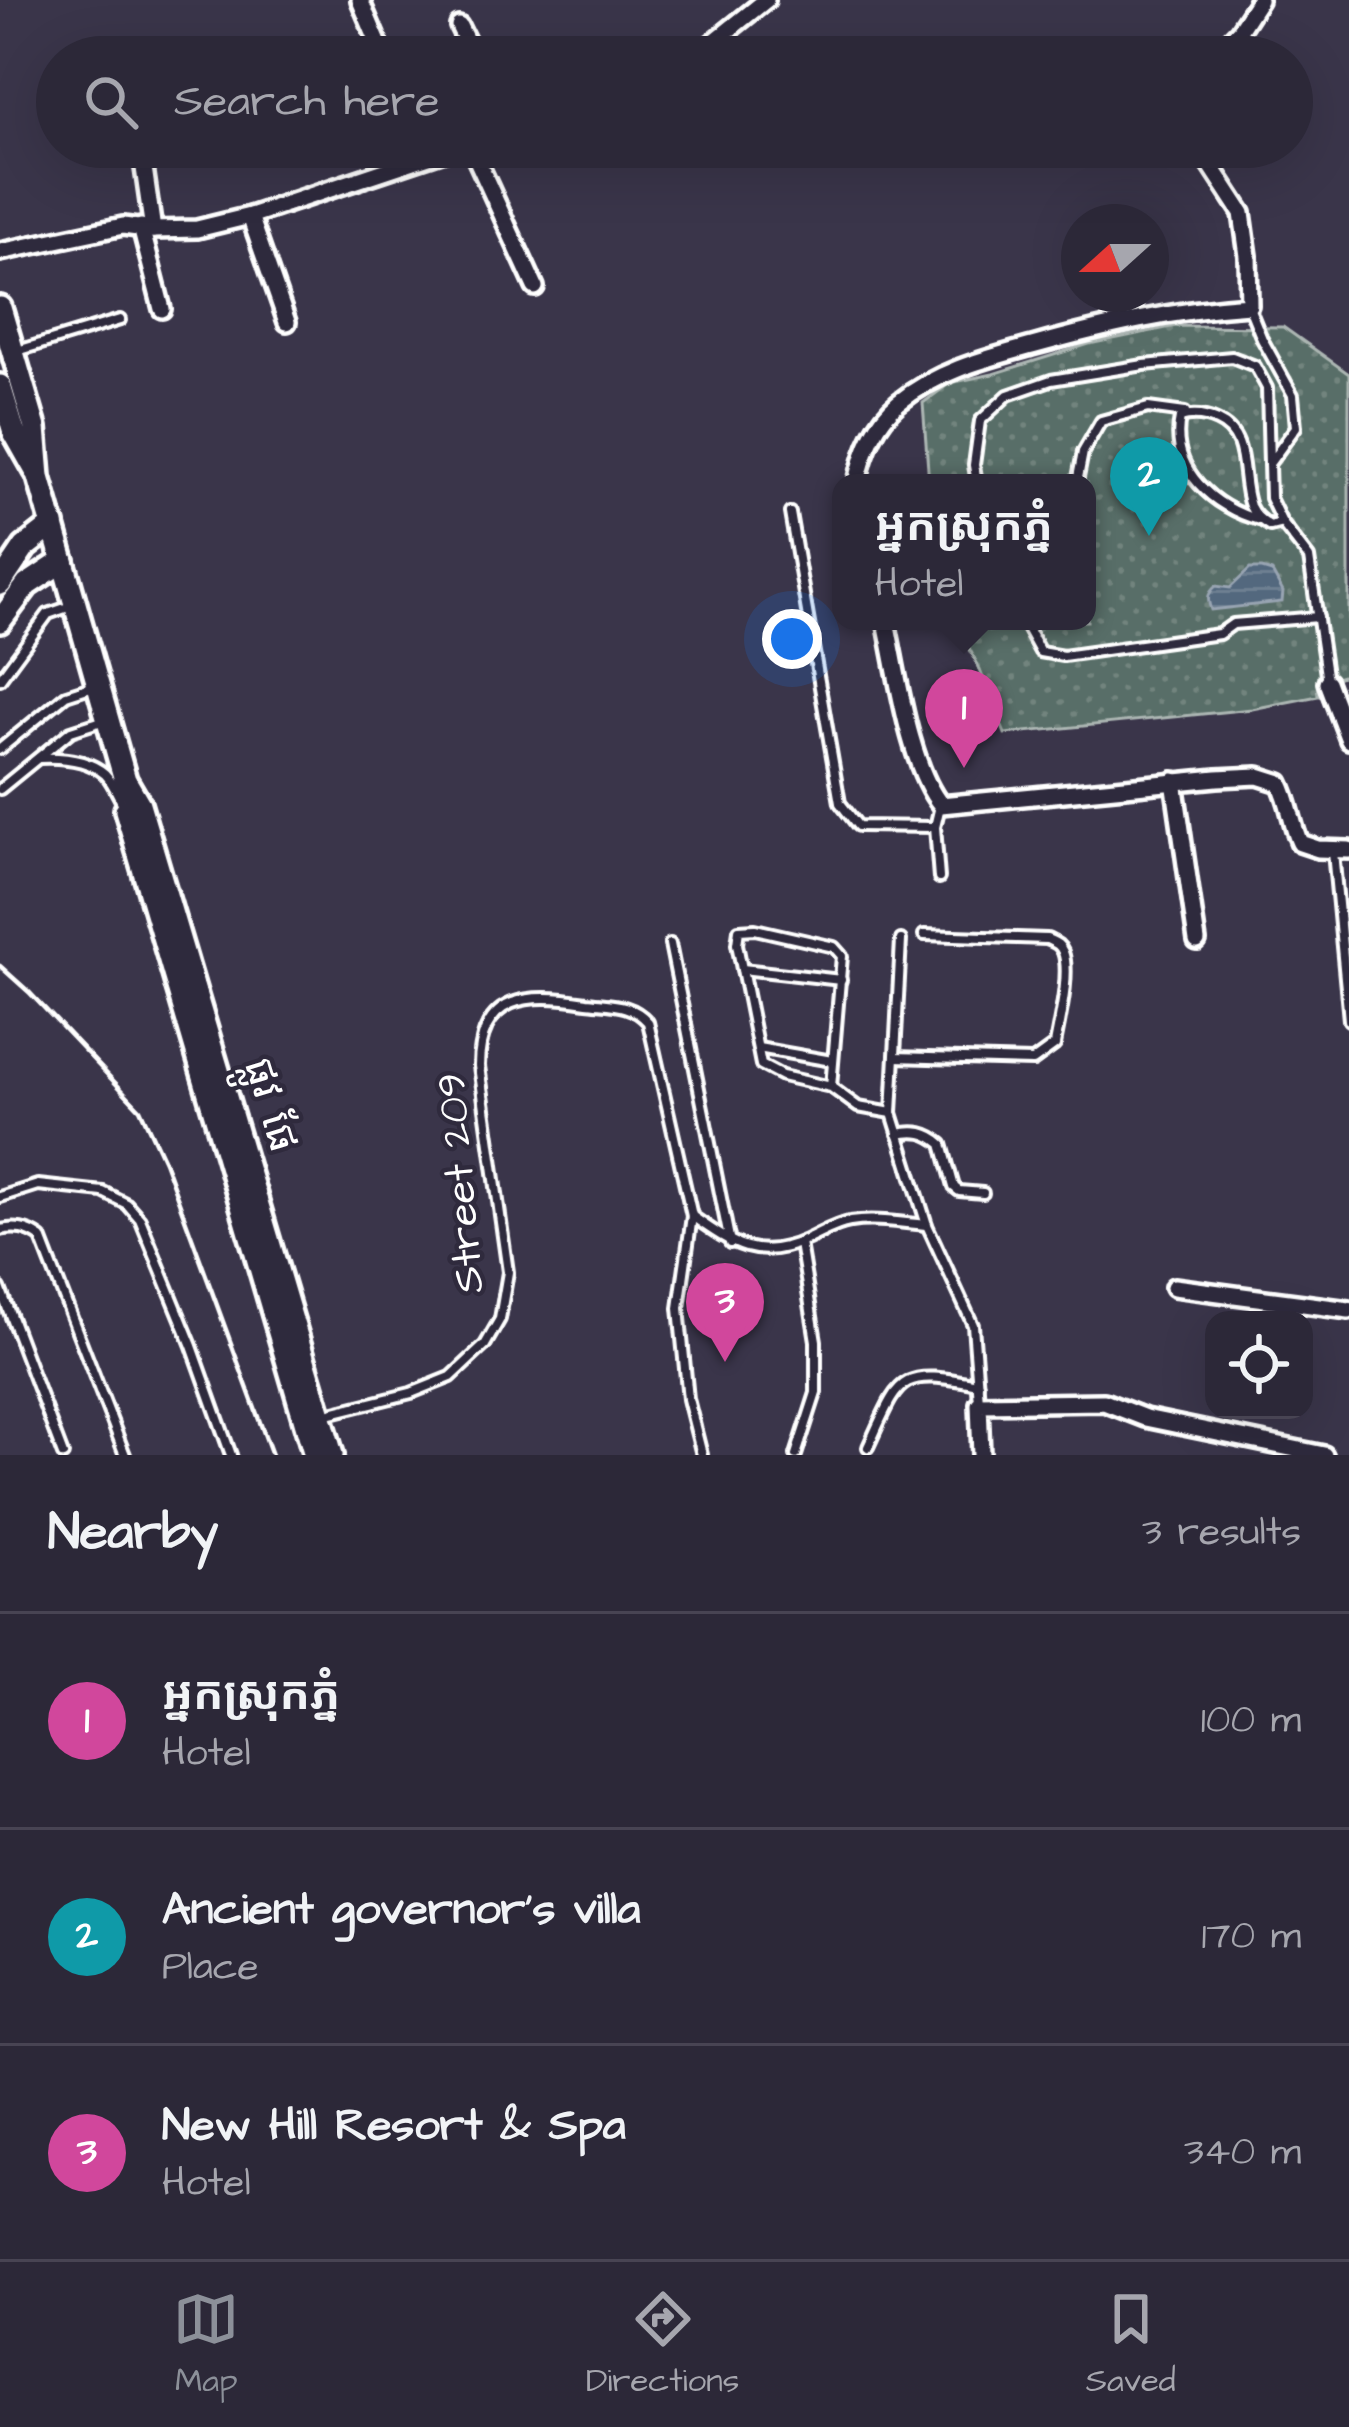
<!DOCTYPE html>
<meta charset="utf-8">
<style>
:root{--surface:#2c2838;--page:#343040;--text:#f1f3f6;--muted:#a6a6ae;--line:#484453;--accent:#8c9099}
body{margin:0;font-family:"Architects Daughter","Noto Sans Khmer",sans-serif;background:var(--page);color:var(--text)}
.controls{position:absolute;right:36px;bottom:36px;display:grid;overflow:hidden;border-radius:24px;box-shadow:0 12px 48px #0002}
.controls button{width:108px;height:108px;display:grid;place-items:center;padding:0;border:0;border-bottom:3px solid var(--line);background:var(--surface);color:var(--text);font:60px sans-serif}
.compass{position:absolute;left:1061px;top:204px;width:108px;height:108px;border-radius:50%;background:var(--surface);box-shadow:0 12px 48px #0002;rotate:249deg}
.you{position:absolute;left:792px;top:639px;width:42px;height:42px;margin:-30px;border:9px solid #fff;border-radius:50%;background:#1a73e8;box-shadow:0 0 0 18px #1a73e833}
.badge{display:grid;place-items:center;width:78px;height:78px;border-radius:50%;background:var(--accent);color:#fff;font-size:39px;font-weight:700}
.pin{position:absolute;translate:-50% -99px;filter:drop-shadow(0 3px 6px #0008)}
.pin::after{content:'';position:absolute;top:63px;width:42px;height:36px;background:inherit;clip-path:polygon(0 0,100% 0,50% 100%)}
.popup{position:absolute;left:832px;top:474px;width:264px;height:156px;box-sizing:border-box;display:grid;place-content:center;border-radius:24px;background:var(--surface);filter:drop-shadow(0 3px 9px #0005);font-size:39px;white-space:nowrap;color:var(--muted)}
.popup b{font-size:45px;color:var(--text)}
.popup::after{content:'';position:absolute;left:50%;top:100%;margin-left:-24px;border:24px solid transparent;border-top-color:var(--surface)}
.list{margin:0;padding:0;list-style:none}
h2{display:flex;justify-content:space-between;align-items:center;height:156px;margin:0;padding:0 48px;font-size:51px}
h2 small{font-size:39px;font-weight:400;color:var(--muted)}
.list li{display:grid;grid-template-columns:78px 1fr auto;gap:36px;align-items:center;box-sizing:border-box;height:216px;padding:0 48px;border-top:3px solid var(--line)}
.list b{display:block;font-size:45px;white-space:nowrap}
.list p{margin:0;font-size:39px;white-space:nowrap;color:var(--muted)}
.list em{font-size:39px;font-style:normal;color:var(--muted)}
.icon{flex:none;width:66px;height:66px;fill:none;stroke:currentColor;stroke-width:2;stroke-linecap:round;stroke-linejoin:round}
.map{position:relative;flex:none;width:1349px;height:1455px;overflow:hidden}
.search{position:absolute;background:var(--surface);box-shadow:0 12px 48px #0002;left:36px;right:36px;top:36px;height:132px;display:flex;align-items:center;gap:30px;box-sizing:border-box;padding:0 42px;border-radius:66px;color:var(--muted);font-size:45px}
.sheet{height:804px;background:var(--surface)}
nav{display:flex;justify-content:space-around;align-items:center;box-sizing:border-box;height:168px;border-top:3px solid var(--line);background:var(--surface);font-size:33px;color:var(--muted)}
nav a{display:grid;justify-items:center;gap:6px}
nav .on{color:var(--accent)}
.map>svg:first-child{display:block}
.grass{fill:url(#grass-dots);stroke:#acb6b3;stroke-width:3}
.water{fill:url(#water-rules);stroke:#98a4b2;stroke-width:3}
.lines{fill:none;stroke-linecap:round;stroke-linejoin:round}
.lane-casing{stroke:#fff;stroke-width:16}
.street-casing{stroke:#fff;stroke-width:24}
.secondary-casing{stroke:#fff;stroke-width:30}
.lane{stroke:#2f2a3d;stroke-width:8}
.street{stroke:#2f2a3d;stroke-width:15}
.secondary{stroke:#2f2a3d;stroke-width:21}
.rail{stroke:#fff;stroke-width:4.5}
.labels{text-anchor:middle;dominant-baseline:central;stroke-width:9;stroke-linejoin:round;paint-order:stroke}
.street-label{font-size:42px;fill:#fff;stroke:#2f2a3d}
</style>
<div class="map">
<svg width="1349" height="1455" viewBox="0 0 1349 1455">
<defs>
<pattern id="grass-dots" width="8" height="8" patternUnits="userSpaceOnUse" patternTransform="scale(3)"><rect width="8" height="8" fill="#596e67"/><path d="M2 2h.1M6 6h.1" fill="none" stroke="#72847e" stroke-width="1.8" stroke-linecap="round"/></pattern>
<pattern id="water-rules" width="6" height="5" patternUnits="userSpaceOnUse" patternTransform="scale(3)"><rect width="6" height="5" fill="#53687e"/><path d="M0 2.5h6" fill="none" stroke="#6d7f91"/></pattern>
</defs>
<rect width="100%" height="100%" fill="#3a354a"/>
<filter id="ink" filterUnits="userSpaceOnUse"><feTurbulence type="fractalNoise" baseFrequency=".00833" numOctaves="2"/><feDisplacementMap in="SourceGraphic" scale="24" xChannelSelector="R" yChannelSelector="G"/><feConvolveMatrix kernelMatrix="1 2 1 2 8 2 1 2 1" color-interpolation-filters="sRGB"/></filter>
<g filter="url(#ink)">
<path class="grass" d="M1176 326 1283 327 1349 374V674L1317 684 1318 696 1252 709 1005 734 978 665 955 621H1087V483H929L923 403 950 383 993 374 1089 344Z"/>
<path class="water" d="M1250 569H1262L1272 572 1283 592 1282 602 1211 610C1207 599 1207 594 1216 586L1230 588Z"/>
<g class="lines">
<defs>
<g id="lane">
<path d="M558 49 561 57"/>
<path d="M1249 307 1262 339 1293 395 1296 427 1269 464 1270 498 1282 523 1309 558 1327 682"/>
<path d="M14 352 120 320"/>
<path d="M977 483 974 465 980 421 1008 395 1051 380 1144 365 1232 357 1255 366 1267 388 1269 464"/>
<path d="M1077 483 1083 452 1101 421 1148 408 1185 413"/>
<path d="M790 513 840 803 858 826 935 827"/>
<path d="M1259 520C1214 508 1169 469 1180 418 1193 414 1204 415 1217 421 1251 436 1239 477 1250 506 1254 515 1261 521 1270 526L1282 523"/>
<path d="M1023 621 1040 652 1063 656 1219 634 1233 624 1318 617"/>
<path d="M0 679 48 614 74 605"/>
<path d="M0 749 66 695 97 685"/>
<path d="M39 758C60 757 88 759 105 774 113 782 119 798 125 808"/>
<path d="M0 789 71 731 102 721"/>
<path d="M1333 852 1349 1020"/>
<path d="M939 878 935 827 940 806"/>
<path d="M901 940 892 1113 927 1225 973 1325 979 1402"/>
<path d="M670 944 730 1243"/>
<path d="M742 969 841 980"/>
<path d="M758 1048 832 1061"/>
<path d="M895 1057 1033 1061 1055 1045C1059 1022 1071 973 1063 952 1059 943 1055 943 1047 939L924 935"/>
<path d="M831 1087 842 956 834 947 755 929 739 930 737 944 761 1065 782 1076 831 1087 858 1107 892 1113"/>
<path d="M898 1134C916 1130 928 1132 942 1144L954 1187 959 1191 983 1193"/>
<path d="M0 1197 38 1185 103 1192 127 1204 140 1219 192 1346 231 1455"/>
<path d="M692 1216C732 1244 757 1262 806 1240 820 1234 835 1224 850 1222 875 1218 902 1223 927 1225"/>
<path d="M0 1230C16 1227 27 1228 41 1238L125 1455"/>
<path d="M0 1288 63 1455"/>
<path d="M323 1415 411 1393 451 1377 485 1345 500 1319 508 1272 479 1066C480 993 529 993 587 1002 611 1005 631 1003 648 1022L692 1216 679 1308 688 1399 702 1455"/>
<path d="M868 1447C900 1378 897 1368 978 1384"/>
<path d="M796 1455 816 1393V1341L800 1243"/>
</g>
<g id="street">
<path d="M360 0 384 57"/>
<path d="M459 26 474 57"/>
<path d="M695 57 766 0"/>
<path d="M1214 57 1239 31 1259 0"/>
<path d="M141 147 153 230"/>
<path d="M471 147 535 287"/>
<path d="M250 216 287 322"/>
<path d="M141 227 162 309"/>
<path d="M0 252 123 226 153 230 197 229 250 216 456 147"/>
<path d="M857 483C863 453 874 423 898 403 937 371 985 359 1032 346 1104 326 1174 310 1249 305L1248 256 1242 213 1199 147"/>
<path d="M886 621C897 672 909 766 941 805L1217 778 1258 776 1280 783C1290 803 1291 823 1300 843L1318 849 1349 850"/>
<path d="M1327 682 1349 740"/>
<path d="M1174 781 1197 941"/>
<path d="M1174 1287 1349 1310"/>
<path d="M981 1455 979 1404 1104 1402 1145 1418 1324 1455"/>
</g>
<g id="secondary">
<path d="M0 308 35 428 39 477 125 780 139 804 332 1455"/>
<path d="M0 386 14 432 36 471"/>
<path d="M0 584 25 547 53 525"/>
<path d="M0 621 27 585 63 561"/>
<path d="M126 810 315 1455"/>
</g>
</defs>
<use href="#lane" class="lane-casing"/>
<use href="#street" class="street-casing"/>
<use href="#secondary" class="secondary-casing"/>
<use href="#lane" class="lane"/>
<use href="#street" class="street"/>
<use href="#secondary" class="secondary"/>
<path class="rail" d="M0 966 29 992 140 1109 164 1161 272 1455"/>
</g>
</g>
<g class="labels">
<g class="street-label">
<text transform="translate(270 1105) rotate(73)">ផ្លូវ ផែ</text>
<text transform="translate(461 1183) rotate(-95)">Street 209</text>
</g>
</g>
</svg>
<div class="controls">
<button><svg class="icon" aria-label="locate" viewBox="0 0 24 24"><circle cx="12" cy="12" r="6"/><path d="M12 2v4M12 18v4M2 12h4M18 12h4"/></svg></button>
</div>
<svg class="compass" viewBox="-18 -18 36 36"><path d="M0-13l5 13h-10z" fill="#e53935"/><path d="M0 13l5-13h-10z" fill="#a6a6ae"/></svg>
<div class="you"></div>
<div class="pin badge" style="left:964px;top:768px;background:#d1479c">1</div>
<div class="popup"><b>អ្នកស្រុកភ្នំ</b>Hotel</div>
<div class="pin badge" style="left:1149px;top:536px;background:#0f9aa8">2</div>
<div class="pin badge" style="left:725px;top:1362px;background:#d1479c">3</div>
<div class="search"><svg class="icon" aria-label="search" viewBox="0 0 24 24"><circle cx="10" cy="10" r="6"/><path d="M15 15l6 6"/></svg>Search here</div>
</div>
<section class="sheet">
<h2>Nearby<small>3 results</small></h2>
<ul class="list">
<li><span class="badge" style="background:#d1479c">1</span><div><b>អ្នកស្រុកភ្នំ</b><p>Hotel</p></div><em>100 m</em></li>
<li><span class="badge" style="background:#0f9aa8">2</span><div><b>Ancient governor's villa</b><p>Place</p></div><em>170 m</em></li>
<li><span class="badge" style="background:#d1479c">3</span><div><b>New Hill Resort &amp; Spa</b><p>Hotel</p></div><em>340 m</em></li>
</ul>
</section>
<nav>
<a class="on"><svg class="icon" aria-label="map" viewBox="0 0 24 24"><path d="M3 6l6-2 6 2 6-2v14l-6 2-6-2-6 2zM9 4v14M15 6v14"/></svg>Map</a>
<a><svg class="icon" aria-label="directions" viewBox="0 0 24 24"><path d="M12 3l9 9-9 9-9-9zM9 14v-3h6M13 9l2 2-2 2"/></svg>Directions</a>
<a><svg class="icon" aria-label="saved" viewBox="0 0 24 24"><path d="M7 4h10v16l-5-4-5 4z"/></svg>Saved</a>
</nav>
